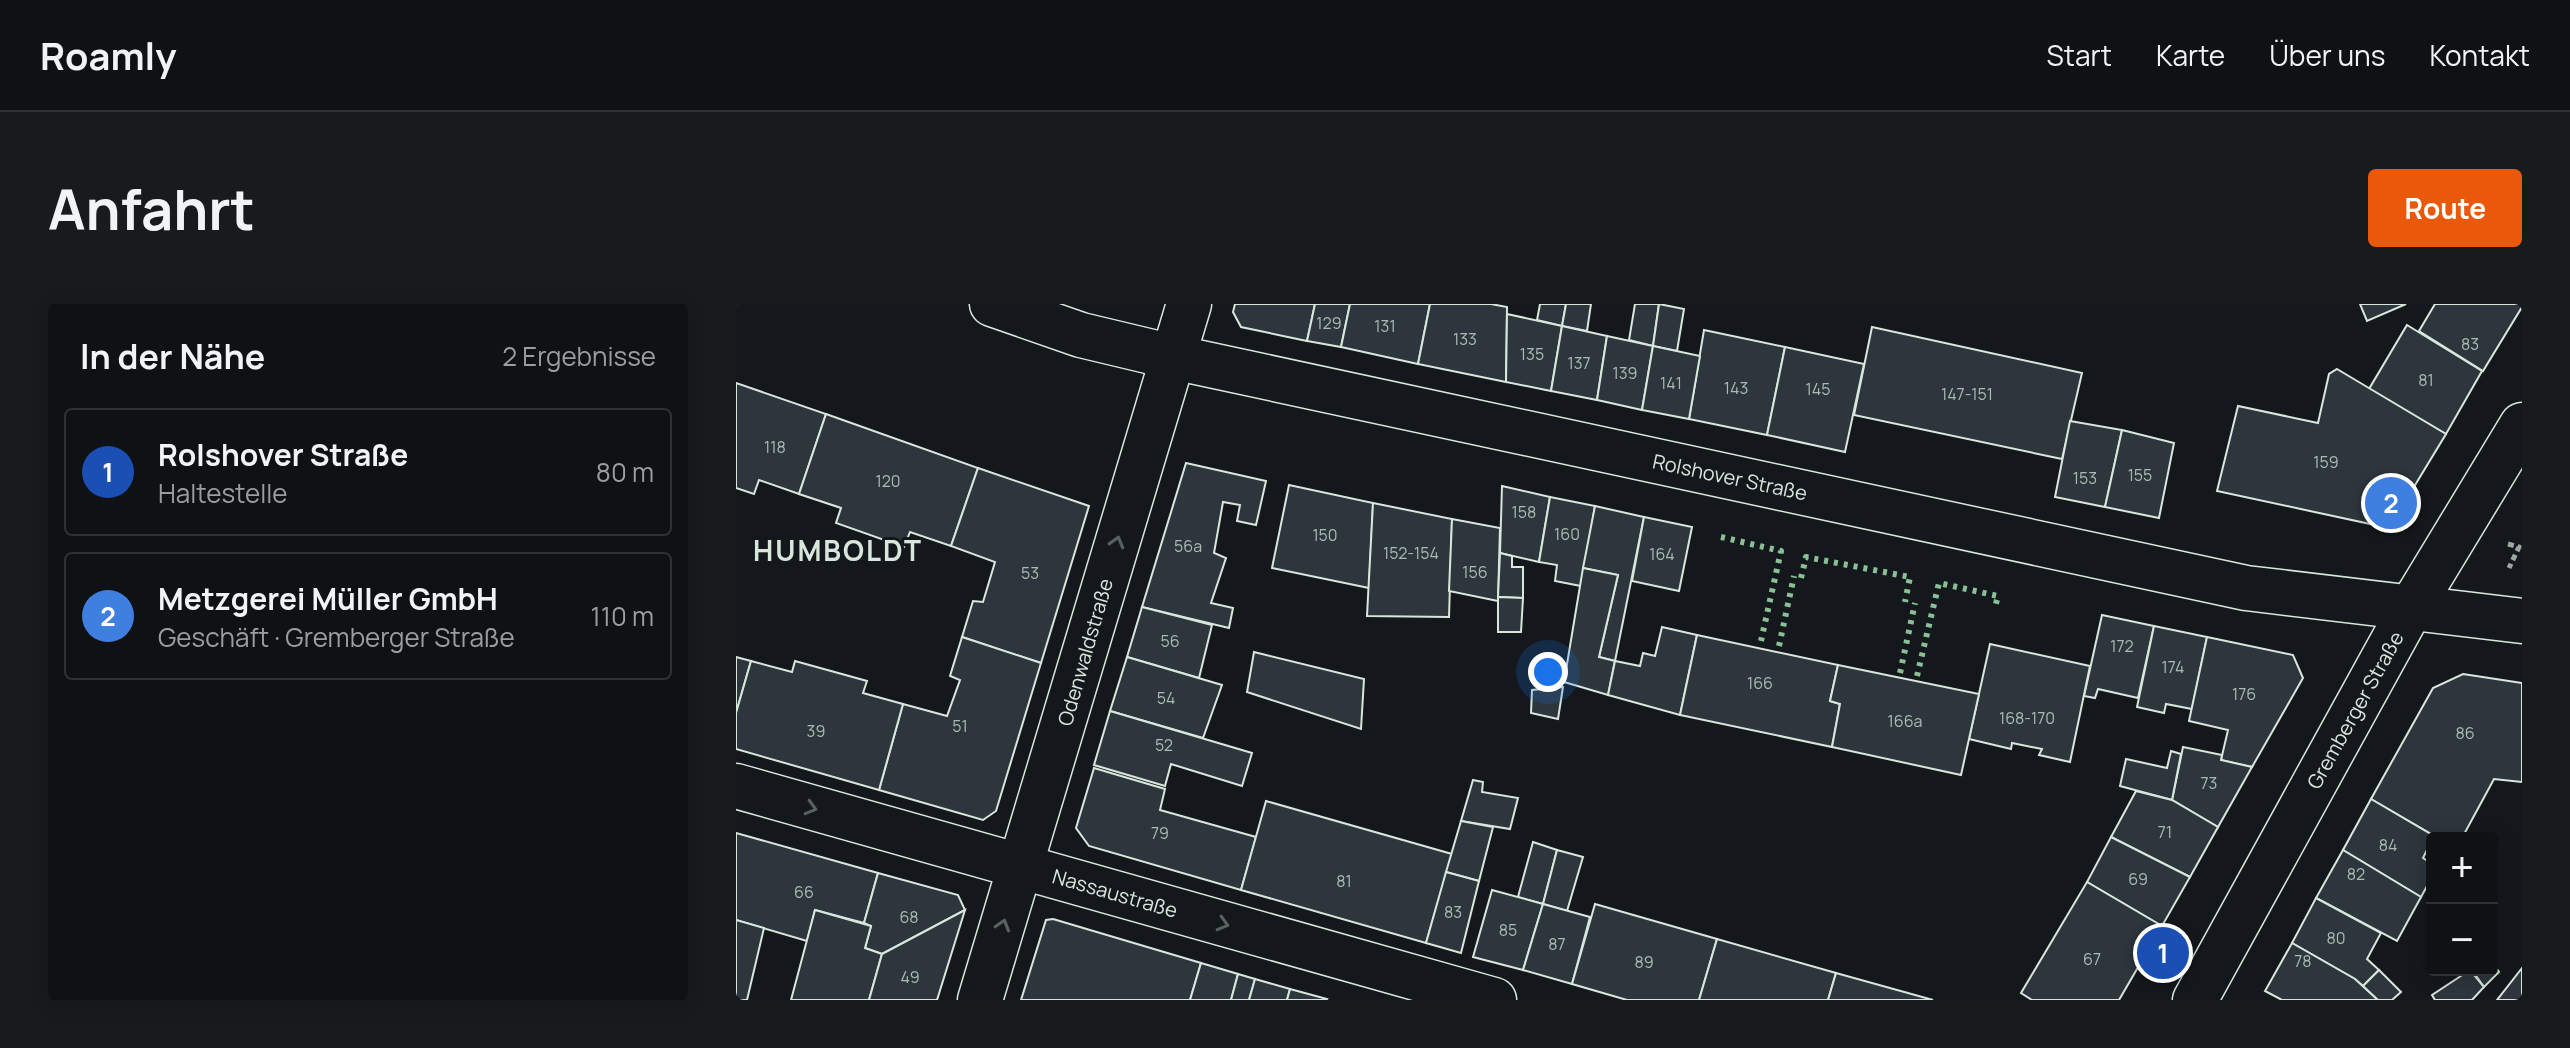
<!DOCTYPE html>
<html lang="de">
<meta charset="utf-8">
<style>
:root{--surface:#0f1215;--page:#181b1e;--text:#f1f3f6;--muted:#9b9ea0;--line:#2f3234;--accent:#ea580c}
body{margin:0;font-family:Manrope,sans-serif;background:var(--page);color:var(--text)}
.controls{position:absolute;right:24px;bottom:24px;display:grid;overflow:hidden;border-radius:8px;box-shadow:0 4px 20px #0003}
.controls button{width:72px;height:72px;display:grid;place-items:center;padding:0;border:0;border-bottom:2px solid var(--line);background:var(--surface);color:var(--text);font:40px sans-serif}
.you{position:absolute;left:812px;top:368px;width:28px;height:28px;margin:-20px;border:6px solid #fff;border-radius:50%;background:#1a73e8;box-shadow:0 0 0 12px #1a73e833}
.badge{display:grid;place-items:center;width:52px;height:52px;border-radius:50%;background:var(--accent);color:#fff;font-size:26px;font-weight:700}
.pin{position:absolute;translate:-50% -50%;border:4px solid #fff;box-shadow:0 2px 8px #0006}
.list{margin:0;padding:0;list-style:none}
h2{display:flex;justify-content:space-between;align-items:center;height:104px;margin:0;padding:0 32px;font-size:34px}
h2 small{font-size:26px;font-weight:400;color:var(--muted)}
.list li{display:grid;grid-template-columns:52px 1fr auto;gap:24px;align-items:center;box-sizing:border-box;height:128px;margin:0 16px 16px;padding:0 16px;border:2px solid var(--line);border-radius:8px}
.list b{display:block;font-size:30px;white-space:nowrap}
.list p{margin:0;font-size:26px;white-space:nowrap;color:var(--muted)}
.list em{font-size:26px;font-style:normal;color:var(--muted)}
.map{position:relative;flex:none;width:1786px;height:696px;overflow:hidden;border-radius:8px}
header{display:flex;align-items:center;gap:48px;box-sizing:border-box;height:112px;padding:0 40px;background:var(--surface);border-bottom:2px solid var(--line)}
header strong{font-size:38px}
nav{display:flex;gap:44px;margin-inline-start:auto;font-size:28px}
.intro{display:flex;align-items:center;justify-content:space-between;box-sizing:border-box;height:192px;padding:0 48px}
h1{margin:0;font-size:56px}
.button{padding:20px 36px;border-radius:8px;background:var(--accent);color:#fff;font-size:28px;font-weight:700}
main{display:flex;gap:48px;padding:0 48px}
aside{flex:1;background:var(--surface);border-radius:8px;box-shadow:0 4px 20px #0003}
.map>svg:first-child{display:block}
.building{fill:#2c363c;stroke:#d8e6dc;stroke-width:2}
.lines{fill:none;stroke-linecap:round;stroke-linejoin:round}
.street-casing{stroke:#d8e6dc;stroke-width:47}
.secondary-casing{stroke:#d8e6dc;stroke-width:47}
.path{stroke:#9da8a2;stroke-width:5;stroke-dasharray:6 4;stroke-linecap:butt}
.street{stroke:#14181c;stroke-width:44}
.secondary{stroke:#14181c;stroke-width:44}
.hedge{stroke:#8ac095;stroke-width:6;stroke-dasharray:4 6;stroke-linecap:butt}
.oneway{stroke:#59605f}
.labels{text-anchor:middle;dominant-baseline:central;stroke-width:6;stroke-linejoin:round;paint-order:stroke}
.number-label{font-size:16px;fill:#adbab4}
.street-label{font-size:20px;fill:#d8e6dc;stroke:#14181c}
.district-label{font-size:28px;font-weight:bold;letter-spacing:2px;fill:#d8e6dc;stroke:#14181c}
</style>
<header>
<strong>Roamly</strong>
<nav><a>Start</a><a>Karte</a><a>Über uns</a><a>Kontakt</a></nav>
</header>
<div class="intro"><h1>Anfahrt</h1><a class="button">Route</a></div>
<main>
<aside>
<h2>In der Nähe<small>2 Ergebnisse</small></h2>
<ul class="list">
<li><span class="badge" style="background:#1a4fb4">1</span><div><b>Rolshover Straße</b><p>Haltestelle</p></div><em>80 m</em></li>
<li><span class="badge" style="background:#3f7fe0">2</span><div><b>Metzgerei Müller GmbH</b><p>Geschäft · Gremberger Straße</p></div><em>110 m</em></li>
</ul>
</aside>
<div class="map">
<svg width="1786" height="696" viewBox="0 0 1786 696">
<rect width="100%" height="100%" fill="#14181c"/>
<g class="building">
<path d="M499 0H579L571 37 505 23 497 8Z"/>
<path d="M579 0H614L605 43 571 37Z"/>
<path d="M614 0H694L682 60 605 43Z"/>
<path d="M694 0H755L771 3 770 78 682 60Z"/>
<path d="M804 0H830L826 22 801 16Z"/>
<path d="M830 0H855L851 27 826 22Z"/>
<path d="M899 0H923L917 42 893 36Z"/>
<path d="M923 0 948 5 941 47 917 42Z"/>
<path d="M1624 0H1670L1631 17Z"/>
<path d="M1699 0H1786V3L1747 67 1683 27Z"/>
<path d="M771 10 826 22 815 87 770 78Z"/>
<path d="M1671 21 1746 67 1710 130 1633 85Z"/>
<path d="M826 22 871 32 861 96 815 87Z"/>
<path d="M1136 23 1346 69 1326 155 1118 111Z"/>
<path d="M968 26 1049 43 1031 131 953 115Z"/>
<path d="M871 32 917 42 906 106 861 96Z"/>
<path d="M917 42 964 52 953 115 906 106Z"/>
<path d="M1049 43 1128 60 1109 148 1031 131Z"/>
<path d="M1601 65 1710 130 1653 224 1481 187 1502 102 1582 119 1593 70Z"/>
<path d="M0 79 90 110 63 190 23 176 18 190 0 184Z"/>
<path d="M90 110 242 164 215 242 174 228 168 243 100 219 105 204 63 190Z"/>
<path d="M1334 117 1386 126 1369 203 1319 193Z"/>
<path d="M1386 126 1438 139 1423 214 1369 203Z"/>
<path d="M450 159 530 177 520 221 501 217 504 201 487 198 478 249 490 254 475 299 497 304 493 324 406 303Z"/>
<path d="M242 164 353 202 305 359 226 333 237 297 247 298 259 258 215 242Z"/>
<path d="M553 181 637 199 633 284 536 264Z"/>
<path d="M766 182 814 193 803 258 764 249Z"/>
<path d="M814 193 859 202 845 282 819 277 821 261 803 258Z"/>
<path d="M637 199 716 215 713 313 631 312Z"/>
<path d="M859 202 908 213 879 357 863 353 882 271 847 264Z"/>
<path d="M908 213 956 223 943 287 896 277Z"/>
<path d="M716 215 764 224 762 297 713 287Z"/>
<path d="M764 249 776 252V263H787V294L762 293Z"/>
<path d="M847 264 882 271 863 353 879 357 872 391 828 378Z"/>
<path d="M762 293 787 294 785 328H762Z"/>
<path d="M406 303 476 321 463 374 391 353Z"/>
<path d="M1366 311 1418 322 1402 394 1362 385 1359 394 1348 392Z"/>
<path d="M1418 322 1471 333 1456 405 1430 400 1428 409 1401 403Z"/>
<path d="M926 323 961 331 944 411 872 391 879 357 904 362 907 349 919 352Z"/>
<path d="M961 331 1102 361 1094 397 1104 400 1096 443 944 411Z"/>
<path d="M226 333 305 359 260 507 247 516 143 486 167 400 211 412 224 376 214 372Z"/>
<path d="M1471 333 1557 351 1567 374 1516 463 1485 456 1492 426 1453 417Z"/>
<path d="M1254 340 1354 362 1334 458 1303 451 1306 445 1276 439 1275 445 1233 435Z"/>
<path d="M518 348 628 375 625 425 511 388Z"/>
<path d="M0 353 15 357 0 409Z"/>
<path d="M391 353 486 381 467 434 374 407Z"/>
<path d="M15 357 56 368 59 357 131 377 127 389 167 400 143 486 0 445V409Z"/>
<path d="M1102 361 1243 390 1225 471 1096 443 1104 400 1094 397Z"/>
<path d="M1727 370 1786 379V478L1758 475 1726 534H1702L1635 495 1697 384Z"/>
<path d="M827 383 822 415 795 409 796 386Z"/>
<path d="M374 407 516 449 506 482 435 460 429 482 358 461Z"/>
<path d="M1447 443 1486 451 1485 456 1516 463 1482 523 1436 496Z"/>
<path d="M1435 447 1445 450 1436 496 1384 482 1390 455 1431 464Z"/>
<path d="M358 464 429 485 424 506 520 533 505 586 353 542 340 524Z"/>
<path d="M737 476 747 478 746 488 782 494 774 525 725 517Z"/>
<path d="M1400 487 1436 496 1482 523 1454 573 1375 533Z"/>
<path d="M1635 495 1698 532 1687 554 1696 560V573L1685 593 1607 546Z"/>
<path d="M530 497 716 550 690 639 505 586Z"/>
<path d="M725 517 757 523 743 577 710 568Z"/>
<path d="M0 529 142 569 128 619 79 606 71 637 0 616Z"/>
<path d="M1375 533 1454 573 1426 622 1351 578Z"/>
<path d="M797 538 821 546 807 600 782 593Z"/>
<path d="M821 546 847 553 831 607 807 600Z"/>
<path d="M1607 546 1685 593 1661 637 1580 594Z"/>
<path d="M710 568 743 577 725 649 690 639Z"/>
<path d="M142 569 222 591 229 606 146 650 129 644 135 622 128 619Z"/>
<path d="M1351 578 1426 622 1383 696H1296L1285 689Z"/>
<path d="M756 586 807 600 787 666 737 653Z"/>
<path d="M1580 594 1645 629 1631 655 1643 666 1627 682 1619 675 1556 639Z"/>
<path d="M807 600 854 613 836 680 787 666Z"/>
<path d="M859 600 981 635 963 696H891L836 680Z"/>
<path d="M79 606 135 622 129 644 146 650 133 696H55Z"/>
<path d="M229 606 201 696H133L146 650Z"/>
<path d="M317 615 465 659 454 696H285L310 616Z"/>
<path d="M0 616 28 624 11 696H0Z"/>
<path d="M981 635 1100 669 1092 696H963Z"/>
<path d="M1556 639 1619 675 1642 696H1546L1529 687Z"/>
<path d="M1756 658 1763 668 1748 683 1736 666H1756Z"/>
<path d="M465 659 502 670 495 696H454Z"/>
<path d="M1786 664V696H1761Z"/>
<path d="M1643 666 1665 688 1656 696H1642L1627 682Z"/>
<path d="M1734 666 1748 683 1736 696H1699L1696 691Z"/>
<path d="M1100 669 1197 696H1092Z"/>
<path d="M502 670 519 675 513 696H495Z"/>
<path d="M519 675 554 685 551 696H513Z"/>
<path d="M554 685 591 695 590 696H551Z"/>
</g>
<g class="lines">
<defs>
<g id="street">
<path d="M0 482 758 696"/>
<path d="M244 696 453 0"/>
</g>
<g id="secondary">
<path d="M256 0 345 31 437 53 1510 284 1786 317"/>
<path d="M1459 696 1675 304 1786 121"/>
</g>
</defs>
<use href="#street" class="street-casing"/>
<use href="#secondary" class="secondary-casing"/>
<path class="path" d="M1772 240 1783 243 1773 264"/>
<use href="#street" class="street"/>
<use href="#secondary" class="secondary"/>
<g class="hedge">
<path d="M985 233 1045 247 1025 337"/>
<path d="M1065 274 1070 253 1174 273 1169 298"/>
<path d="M1043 342 1058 272"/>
<path d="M1164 369 1179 299"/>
<path d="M1181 372 1203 279 1262 292 1259 303"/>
</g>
</g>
<defs><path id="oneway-chevron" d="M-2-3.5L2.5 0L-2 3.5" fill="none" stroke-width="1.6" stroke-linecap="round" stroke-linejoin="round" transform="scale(2)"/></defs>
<g class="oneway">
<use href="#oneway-chevron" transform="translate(381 238) rotate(-74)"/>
<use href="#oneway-chevron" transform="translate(75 504) rotate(16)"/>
<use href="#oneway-chevron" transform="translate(487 620) rotate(16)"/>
<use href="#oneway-chevron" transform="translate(267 621) rotate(-73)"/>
</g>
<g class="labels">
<g class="number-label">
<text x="593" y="19">129</text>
<text x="649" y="22">131</text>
<text x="729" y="35">133</text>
<text x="1734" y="40">83</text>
<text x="796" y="50">135</text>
<text x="843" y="59">137</text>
<text x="889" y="69">139</text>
<text x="1690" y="76">81</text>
<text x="935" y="79">141</text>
<text x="1000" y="84">143</text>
<text x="1082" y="85">145</text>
<text x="1231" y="90">147-151</text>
<text x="39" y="143">118</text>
<text x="1590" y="158">159</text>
<text x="1404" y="171">155</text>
<text x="1349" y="174">153</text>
<text x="152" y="177">120</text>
<text x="788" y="208">158</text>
<text x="831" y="230">160</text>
<text x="589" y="231">150</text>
<text x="452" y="242">56a</text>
<text x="675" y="249">152-154</text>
<text x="926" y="250">164</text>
<text x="739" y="268">156</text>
<text x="294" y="269">53</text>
<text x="434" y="337">56</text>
<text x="1386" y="342">172</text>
<text x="1437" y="363">174</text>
<text x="1024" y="379">166</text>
<text x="1508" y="390">176</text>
<text x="430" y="394">54</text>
<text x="1291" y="414">168-170</text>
<text x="1169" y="417">166a</text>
<text x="224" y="422">51</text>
<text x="80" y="427">39</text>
<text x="1729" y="429">86</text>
<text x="428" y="441">52</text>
<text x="1473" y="479">73</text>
<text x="1429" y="528">71</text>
<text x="424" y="529">79</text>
<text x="1652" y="541">84</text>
<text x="1620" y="570">82</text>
<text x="1402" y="575">69</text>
<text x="608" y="577">81</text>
<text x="68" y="588">66</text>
<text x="717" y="608">83</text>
<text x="173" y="613">68</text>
<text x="772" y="626">85</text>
<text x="1600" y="634">80</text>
<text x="821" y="640">87</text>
<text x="1356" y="655">67</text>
<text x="1567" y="657">78</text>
<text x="908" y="658">89</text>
<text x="174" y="673">49</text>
</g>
<g class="street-label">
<text transform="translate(994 173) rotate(12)">Rolshover Straße</text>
<text transform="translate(349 348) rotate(-74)">Odenwaldstraße</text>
<text transform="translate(1619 406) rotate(-61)">Gremberger Straße</text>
<text transform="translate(379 589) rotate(16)">Nassaustraße</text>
</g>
<g class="district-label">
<text x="102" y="246">HUMBOLDT</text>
</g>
</g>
</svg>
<div class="controls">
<button>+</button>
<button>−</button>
</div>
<div class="you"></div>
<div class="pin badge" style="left:1427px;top:649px;background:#1a4fb4">1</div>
<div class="pin badge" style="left:1655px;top:199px;background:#3f7fe0">2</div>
</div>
</main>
